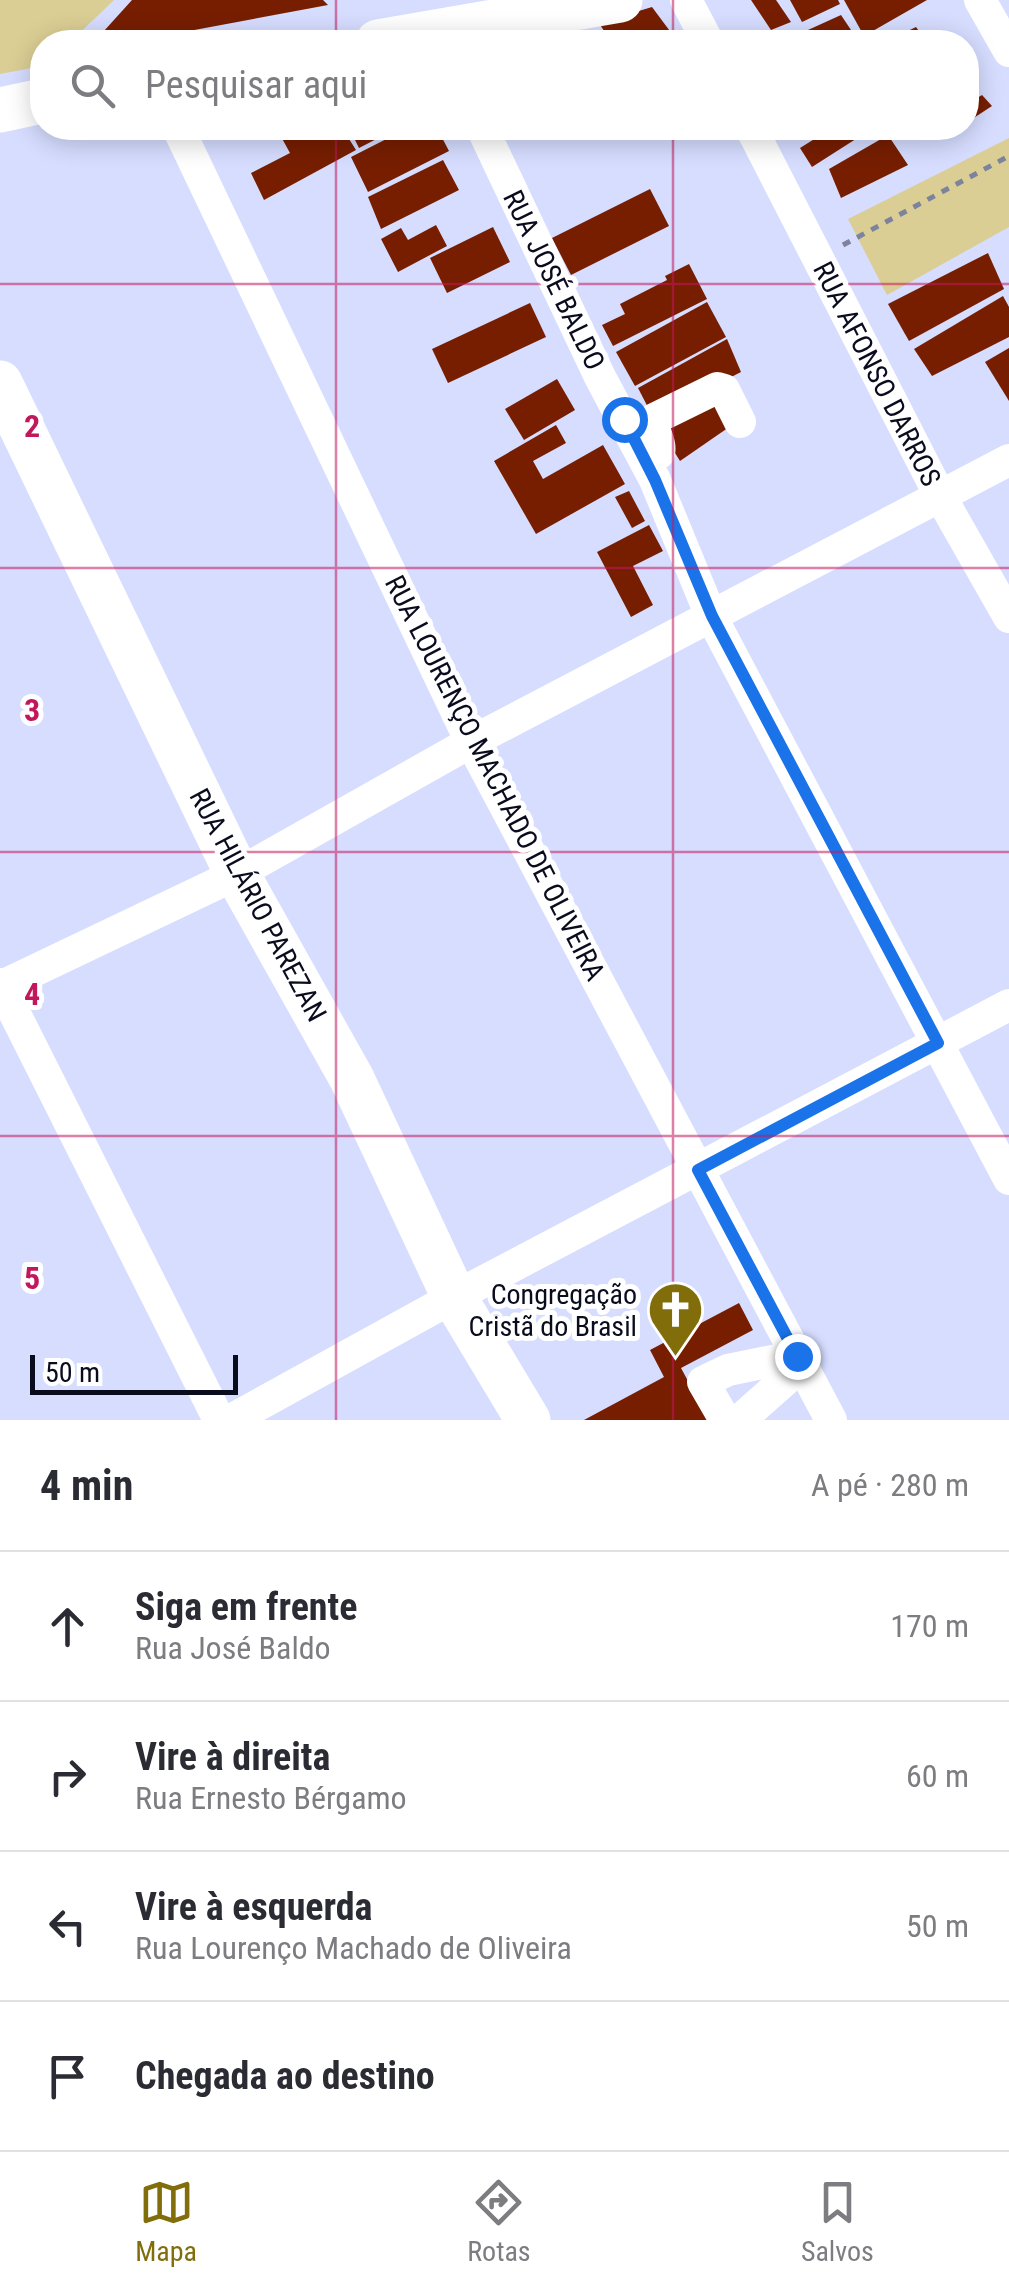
<!DOCTYPE html>
<html lang="pt">
<meta charset="utf-8">
<style>
:root{--surface:#fff;--page:#f7f7f7;--text:#2b2b33;--muted:#7c7c81;--line:#e1e1e2;--accent:#816e0b}
body{margin:0;font-family:"Roboto Condensed",sans-serif;background:var(--page);color:var(--text)}
.scale{position:absolute;left:30px;bottom:25px;width:208px;box-sizing:border-box;padding-left:10px;border:5px solid #0a0c1e;border-top:0;font-size:28px;line-height:35px;white-space:nowrap;color:#0a0c1e;-webkit-text-stroke:8px #fff;paint-order:stroke}
.stop{position:absolute;width:30px;height:30px;margin:-22px;border:8px solid #1a73e8;border-radius:50%;background:#fff}
.stop.end{background:#1a73e8;border-color:#fff;box-shadow:0 2px 10px #0008}
.list{margin:0;padding:0;list-style:none}
h2{display:flex;justify-content:space-between;align-items:center;height:130px;margin:0;padding:0 40px;font-size:42px}
h2 small{font-size:32px;font-weight:400;color:var(--muted)}
.list li{display:grid;grid-template-columns:65px 1fr auto;gap:30px;align-items:center;box-sizing:border-box;height:150px;padding:0 40px;border-top:2px solid var(--line)}
.list b{display:block;font-size:38px;white-space:nowrap}
.list p{margin:0;font-size:32px;white-space:nowrap;color:var(--muted)}
.list em{font-size:32px;font-style:normal;color:var(--muted)}
.icon{flex:none;width:55px;height:55px;fill:none;stroke:currentColor;stroke-width:2;stroke-linecap:round;stroke-linejoin:round}
.map{position:relative;flex:none;width:1009px;height:1420px;overflow:hidden}
.search{position:absolute;background:var(--surface);box-shadow:0 5px 25px #0003;left:30px;right:30px;top:30px;height:110px;display:flex;align-items:center;gap:25px;box-sizing:border-box;padding:0 35px;border-radius:40px;color:var(--muted);font-size:38px}
.sheet{height:730px;background:var(--surface)}
nav{display:flex;justify-content:space-around;align-items:center;box-sizing:border-box;height:140px;border-top:2px solid var(--line);background:var(--surface);font-size:28px;color:var(--muted)}
nav a{display:grid;justify-items:center;gap:5px}
nav .on{color:var(--accent)}
.map>svg:first-child{display:block}
.green{fill:#dbce94}
.building{fill:#771e00}
.lines{fill:none;stroke-linecap:round;stroke-linejoin:round}
.path{stroke:#7d829d;stroke-width:5;stroke-dasharray:8 8;stroke-linecap:butt}
.street{stroke:#fff;stroke-width:32}
.secondary{stroke:#fff;stroke-width:45}
.route{stroke:#1a73e8;stroke-width:12}
.grid{fill:none;stroke:#c2185b;stroke-width:2.5;stroke-opacity:0.55}
.labels{text-anchor:middle;dominant-baseline:central;stroke-width:10;stroke-linejoin:round;paint-order:stroke}
.street-label{font-size:28px;fill:#0a0c1e;stroke:#fff}
.poi-label{font-size:28px;fill:#0a0c1e;stroke:#fff;text-anchor:end}
.grid-label{font-size:32px;text-anchor:middle;font-weight:bold;fill:#c2185b;stroke:#fff;stroke-width:10;stroke-linejoin:round;paint-order:stroke}
</style>
<div class="map">
<svg width="1009" height="1420" viewBox="0 0 1009 1420">
<rect width="100%" height="100%" fill="#d6ddff"/>
<g class="green">
<path d="M0 0H114L70 42H42V66L0 74Z"/>
<path d="M1009 138V227L887 295 848 219Z"/>
</g>
<g class="building">
<path d="M132 0H323L328 5 130 42H94Z"/>
<path d="M751 0H776L791 22 771 30Z"/>
<path d="M790 0H838L840 4 802 22Z"/>
<path d="M844 0H927L864 36Z"/>
<path d="M652 7 678 42H611L599 23Z"/>
<path d="M841 15 859 42H800L797 35Z"/>
<path d="M916 27 927 42H885Z"/>
<path d="M982 95 992 106 966 123V105Z"/>
<path d="M290 128H316L324 140 344 131 356 150 264 200 251 173 290 153 279 133Z"/>
<path d="M349 128H398L359 148Z"/>
<path d="M408 128H429L432 133 438 130 449 151 368 192 351 157Z"/>
<path d="M832 128H873L812 167 800 148Z"/>
<path d="M888 135 908 165 841 198 829 169Z"/>
<path d="M443 160 459 190 381 229 368 197Z"/>
<path d="M650 189 669 226 571 275 552 238Z"/>
<path d="M436 225 447 246 398 272 381 239 401 228 408 240Z"/>
<path d="M493 227 510 262 447 293 430 258Z"/>
<path d="M988 253 1004 289 909 341 888 304Z"/>
<path d="M689 264 707 299 613 346 602 325 625 314 620 304 667 280 665 276Z"/>
<path d="M1003 296 1009 307V337L932 376 914 349Z"/>
<path d="M707 302 726 337 635 386 616 352Z"/>
<path d="M530 303 546 337 448 383 432 349Z"/>
<path d="M727 339 741 372 653 417 638 388Z"/>
<path d="M1009 348V401L985 362Z"/>
<path d="M557 379 575 410 524 440 505 409Z"/>
<path d="M718 390 735 423 680 461 655 421Z"/>
<path d="M556 425 566 443 533 461 543 479 603 445 625 484 536 534 494 461Z"/>
<path d="M629 491 645 521 632 528 615 497Z"/>
<path d="M649 525 663 551 633 566 653 605 631 617 597 552Z"/>
<path d="M739 1303 753 1330 681 1368 709 1420H584L664 1377 650 1350Z"/>
</g>
<g class="lines">
<path class="path" d="M843 245 1009 156"/>
<g class="street">
<path d="M686 0 708 42"/>
<path d="M980 0 1009 51"/>
<path d="M178 128 471 742 831 1420"/>
<path d="M482 128 600 377 655 480 711 616 1009 1179"/>
<path d="M751 128 939 494 1009 617"/>
<path d="M649 458 659 453C662 441 651 430 654 419L717 388 724 390 740 422"/>
<path d="M0 984 219 1420"/>
<path d="M0 987 237 874 471 742 1009 460"/>
<path d="M231 1420 454 1297 1009 1005"/>
<path d="M725 1420 703 1382 728 1370 797 1356"/>
<path d="M740 1420 802 1365"/>
</g>
<g class="secondary">
<path d="M378 42 620 0"/>
<path d="M0 110 42 101"/>
<path d="M0 383 237 874 352 1079 454 1297 528 1420"/>
</g>
</g>
<g class="lines">
<path class="route" d="M624 419 655 480 712 616 938 1043 698 1170 797 1356"/>
</g>
<path class="grid" d="M336 0V42M673 0V42M336 128V1420M673 128V1420M0 284H1009M0 568H1009M0 852H1009M0 1136H1009"/>
<defs>
<symbol id="church-pin" viewBox="-11 -11 22 30"><path d="M0 17L-7.5 6A9.5 9.5 0 1 1 7.5 6Z" fill="#816e0b" stroke="#fff"/><path d="M-1.2-6h2.4v3.5h3.3v2.4h-3.3V6h-2.4V-.1h-3.3v-2.4h3.3Z" fill="#fff"/></symbol>
</defs>
<g fill-rule="evenodd">
<use href="#church-pin" x="644" y="1278" width="63" height="86"/>
</g>
<g class="labels">
<g class="street-label">
<text transform="translate(554 280) rotate(64)">RUA JOSÉ BALDO</text>
<text transform="translate(877 374) rotate(63)">RUA AFONSO DARROS</text>
<text transform="translate(495 778) rotate(63)">RUA LOURENÇO MACHADO DE OLIVEIRA</text>
<text transform="translate(258 905) rotate(62)">RUA HILÁRIO PAREZAN</text>
</g>
<g class="poi-label">
<text x="637" y="1294">Congregação<tspan x="637" dy="32">Cristã do Brasil</tspan></text>
</g>
</g>
<g class="grid-label">
<text x="32" y="437">2</text>
<text x="32" y="721">3</text>
<text x="32" y="1005">4</text>
<text x="32" y="1289">5</text>
</g>
</svg>
<div class="scale">50 m</div>
<div class="stop" style="left:624px;top:419px"></div>
<div class="stop end" style="left:797px;top:1356px"></div>
<div class="search"><svg class="icon" aria-label="search" viewBox="0 0 24 24"><circle cx="10" cy="10" r="6"/><path d="M15 15l6 6"/></svg>Pesquisar aqui</div>
</div>
<section class="sheet">
<h2>4 min<small>A pé · 280 m</small></h2>
<ul class="list">
<li><svg class="icon" aria-label="ahead" viewBox="0 0 24 24"><path d="M12 20V5M6 11l6-6 6 6"/></svg><div><b>Siga em frente</b><p>Rua José Baldo</p></div><em>170 m</em></li>
<li><svg class="icon" aria-label="right" viewBox="0 0 24 24"><path d="M7 20v-9h11M14 6l5 5-5 5"/></svg><div><b>Vire à direita</b><p>Rua Ernesto Bérgamo</p></div><em>60 m</em></li>
<li><svg class="icon" aria-label="left" viewBox="0 0 24 24"><path d="M17 20v-9H6M10 6l-5 5 5 5"/></svg><div><b>Vire à esquerda</b><p>Rua Lourenço Machado de Oliveira</p></div><em>50 m</em></li>
<li><svg class="icon" aria-label="arrive" viewBox="0 0 24 24"><path d="M6 21V4h12l-3 4 3 4H6"/></svg><div><b>Chegada ao destino</b></div></li>
</ul>
</section>
<nav>
<a class="on"><svg class="icon" aria-label="map" viewBox="0 0 24 24"><path d="M3 6l6-2 6 2 6-2v14l-6 2-6-2-6 2zM9 4v14M15 6v14"/></svg>Mapa</a>
<a><svg class="icon" aria-label="directions" viewBox="0 0 24 24"><path d="M12 3l9 9-9 9-9-9zM9 14v-3h6M13 9l2 2-2 2"/></svg>Rotas</a>
<a><svg class="icon" aria-label="saved" viewBox="0 0 24 24"><path d="M7 4h10v16l-5-4-5 4z"/></svg>Salvos</a>
</nav>
